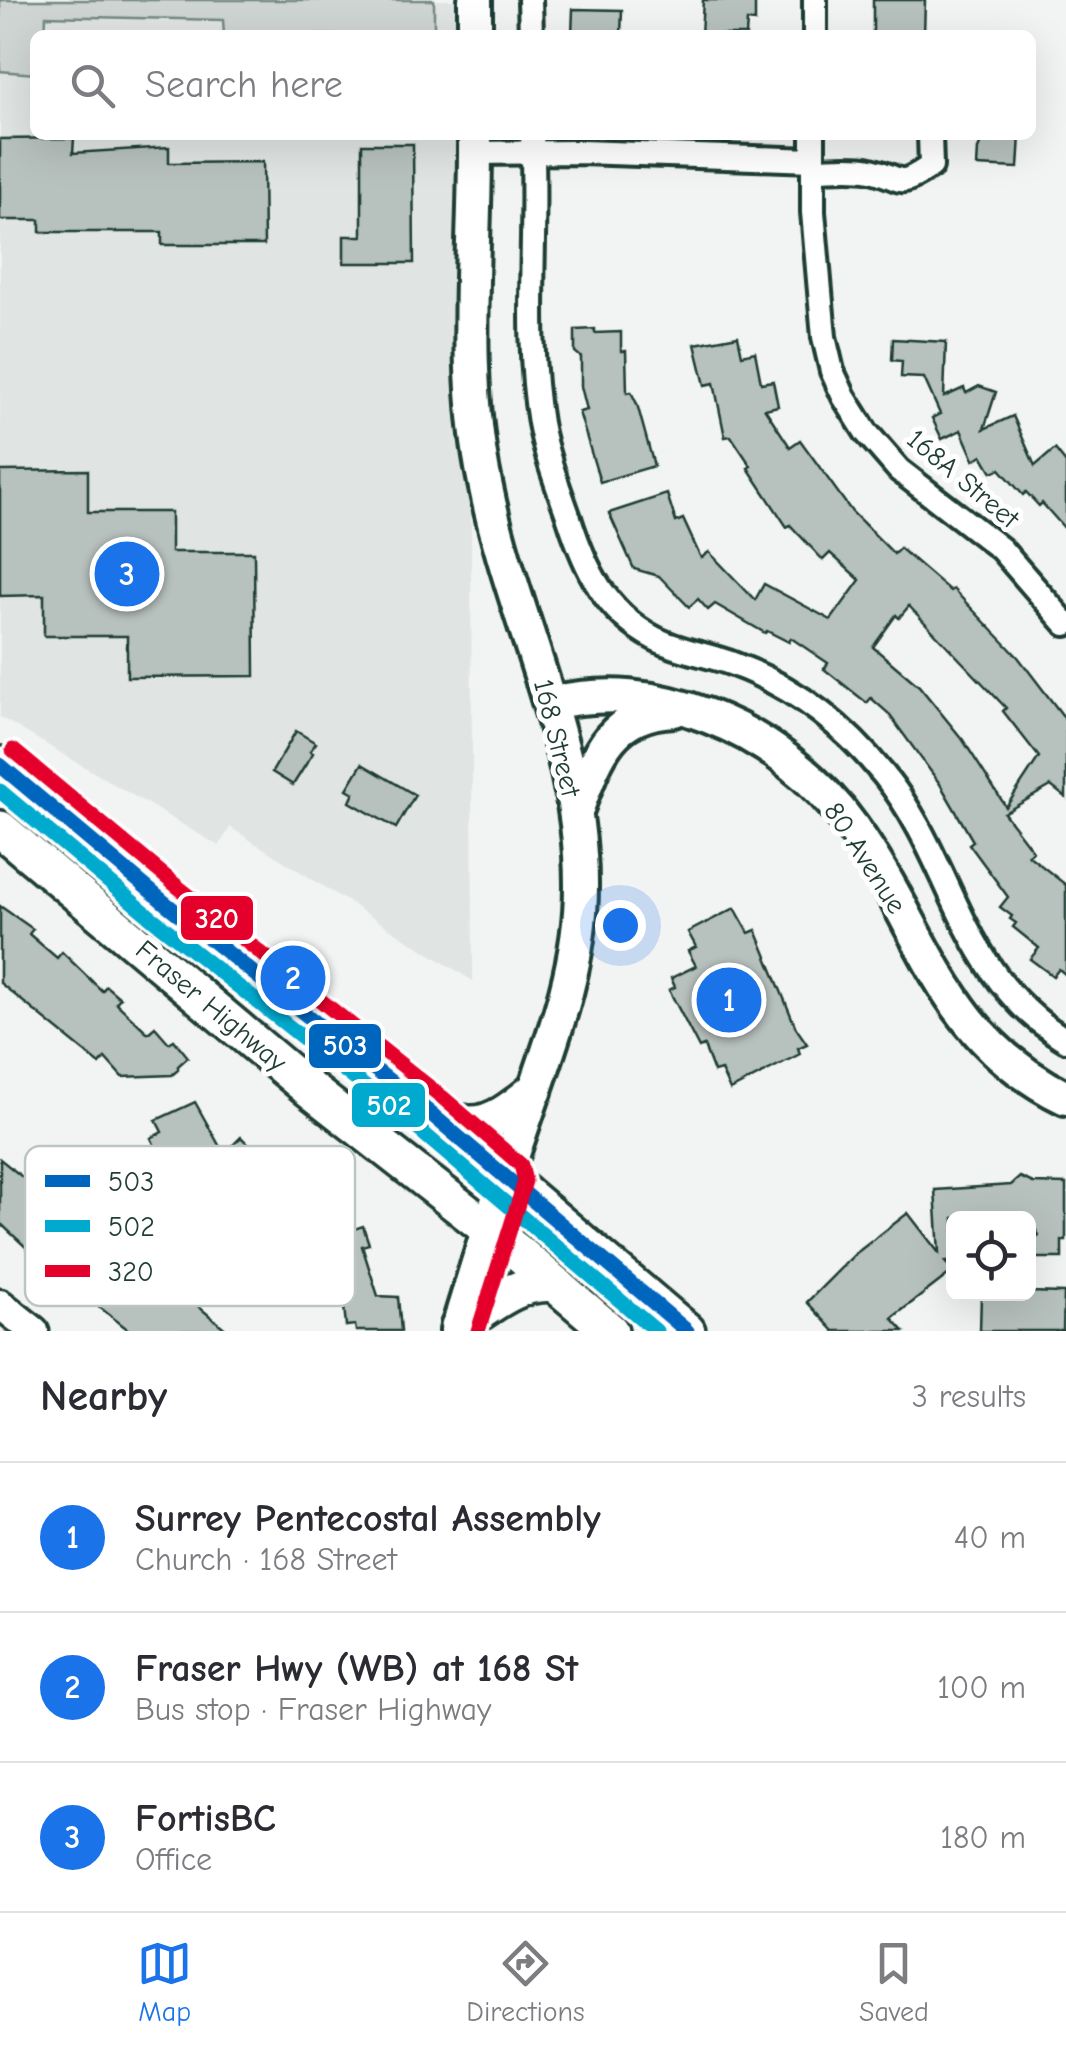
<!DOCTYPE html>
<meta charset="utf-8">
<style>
:root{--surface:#fff;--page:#f7f7f7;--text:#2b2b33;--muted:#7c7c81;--line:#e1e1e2;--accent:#1a73e8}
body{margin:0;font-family:"Comic Neue",sans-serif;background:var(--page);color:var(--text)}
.controls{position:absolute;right:30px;bottom:30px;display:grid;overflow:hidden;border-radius:15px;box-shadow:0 10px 40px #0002}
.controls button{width:90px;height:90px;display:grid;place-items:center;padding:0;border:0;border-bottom:2px solid var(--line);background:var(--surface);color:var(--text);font:50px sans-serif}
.you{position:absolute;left:620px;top:925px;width:35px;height:35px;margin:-25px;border:8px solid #fff;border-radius:50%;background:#1a73e8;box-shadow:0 0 0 15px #1a73e833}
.badge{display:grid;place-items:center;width:65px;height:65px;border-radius:50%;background:var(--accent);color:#fff;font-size:32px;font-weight:700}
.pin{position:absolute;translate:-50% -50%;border:5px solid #fff;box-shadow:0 2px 10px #0006}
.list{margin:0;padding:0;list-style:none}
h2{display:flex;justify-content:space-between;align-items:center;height:130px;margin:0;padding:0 40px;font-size:42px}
h2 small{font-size:32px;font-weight:400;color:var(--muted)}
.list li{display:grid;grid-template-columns:65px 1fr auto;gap:30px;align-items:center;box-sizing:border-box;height:150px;padding:0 40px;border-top:2px solid var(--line)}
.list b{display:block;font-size:38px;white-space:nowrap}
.list p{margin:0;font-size:32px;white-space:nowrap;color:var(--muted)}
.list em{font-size:32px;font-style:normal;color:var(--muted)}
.icon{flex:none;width:55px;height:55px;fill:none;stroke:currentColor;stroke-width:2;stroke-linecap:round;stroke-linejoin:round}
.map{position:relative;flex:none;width:1066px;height:1331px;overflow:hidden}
.search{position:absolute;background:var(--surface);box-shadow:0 10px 40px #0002;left:30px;right:30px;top:30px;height:110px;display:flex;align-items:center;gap:25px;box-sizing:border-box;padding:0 35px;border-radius:15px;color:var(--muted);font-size:38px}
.sheet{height:580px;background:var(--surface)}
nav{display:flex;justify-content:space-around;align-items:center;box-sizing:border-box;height:140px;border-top:2px solid var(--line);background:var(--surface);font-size:28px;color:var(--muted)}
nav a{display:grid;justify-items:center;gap:5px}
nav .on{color:var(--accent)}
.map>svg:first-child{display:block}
.built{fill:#e0e4e3}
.green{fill:#ced5d3;stroke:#768984;stroke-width:2.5}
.building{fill:#b7c1bd;stroke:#1f3d34;stroke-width:2.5;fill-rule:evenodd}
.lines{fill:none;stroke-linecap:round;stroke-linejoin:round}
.minor-casing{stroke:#1f3d34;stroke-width:30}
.tertiary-casing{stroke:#1f3d34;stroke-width:35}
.secondary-casing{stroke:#1f3d34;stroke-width:40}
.primary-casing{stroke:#1f3d34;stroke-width:42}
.minor{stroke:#fff;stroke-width:22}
.tertiary{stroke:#fff;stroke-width:28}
.secondary{stroke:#fff;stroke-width:32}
.primary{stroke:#fff;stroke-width:35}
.bus-1-casing{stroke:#fff;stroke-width:22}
.bus-2-casing{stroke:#fff;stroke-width:22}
.bus-3-casing{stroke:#fff;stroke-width:22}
.bus-1{stroke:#0065bd;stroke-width:15}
.bus-2{stroke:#00a9ce;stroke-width:15}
.bus-3{stroke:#e4002b;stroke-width:15}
.labels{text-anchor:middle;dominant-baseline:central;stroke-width:10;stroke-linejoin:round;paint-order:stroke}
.street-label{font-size:28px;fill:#1f3d34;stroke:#fff}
.key{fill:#fff;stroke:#bcc5c2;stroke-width:2.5}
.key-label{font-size:28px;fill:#1f3d34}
.line-badge{stroke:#fff;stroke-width:4}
.badge-label{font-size:28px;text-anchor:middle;font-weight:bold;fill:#fff}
</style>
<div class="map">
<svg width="1066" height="1331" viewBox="0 0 1066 1331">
<rect width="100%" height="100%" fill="#f2f3f3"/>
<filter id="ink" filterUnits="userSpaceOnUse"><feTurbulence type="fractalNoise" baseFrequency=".01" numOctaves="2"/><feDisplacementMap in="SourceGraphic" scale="20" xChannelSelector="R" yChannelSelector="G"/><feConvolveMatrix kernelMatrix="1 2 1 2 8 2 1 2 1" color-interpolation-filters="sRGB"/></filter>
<g filter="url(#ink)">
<path class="built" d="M0 0H469V35H35V135H469L473 981 230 827 219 846 0 717Z"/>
<path class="green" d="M0 0H434V35H224L223 20 46 16 45 35H35V74L0 71Z"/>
<g class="building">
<path d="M703 0H752L755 3V22L747 21 746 35H701Z"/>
<path d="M873 0H925L924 35H873Z"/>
<path d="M573 9 622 10 621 35H572Z"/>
<path d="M984 135H1020L1018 168 977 166 978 149Z"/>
<path d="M74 138 73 153 169 147V163L263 162 264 245H162V232H40V220H0V139Z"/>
<path d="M362 144H413L414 263H344V236H362Z"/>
<path d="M595 329V333L621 332V351H626L627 393 631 392 637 404 654 466 600 482 579 412 587 410 581 386V357L575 352V330Z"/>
<path d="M738 336 742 355 755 352 761 383 773 381 778 406 765 409 790 447 800 440 852 512 894 554 900 548 950 591 953 589 1018 657 1066 720V798L1051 786 1004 813 1033 851 1028 855 1066 885V975L1059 969 1053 976 1030 959 1039 948 1013 927 1016 923 1010 919 1012 916 1000 907 1008 897 969 844 973 841 940 784 888 713 871 698 867 703 824 669 828 663 791 638 789 642 767 631 765 633 715 604 708 610 698 599 689 607 659 576 634 569 609 513 667 494 676 522 683 519 701 558 709 552 755 600 764 584 831 620 860 580 830 553 823 560 790 525 787 527 748 468 751 466 731 436 725 437 714 383 705 385 695 344ZM909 606 1006 708 1003 711 1039 757 1006 807 963 740 919 686 873 647 896 615 899 618Z"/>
<path d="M893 339 946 342 944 397 964 388 966 393 979 386 996 392 984 429 1013 416 1035 466 1055 449 1066 463V530L1042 503 1039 506 1026 492 1023 495 1000 469 992 472 982 455 974 460 961 430 942 439 932 418 940 414 924 378 901 377 902 361 892 360Z"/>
<path d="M88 470V512H171V552H254L255 676 127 677V636H44V595L0 596V471Z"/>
<path d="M296 731 316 743 310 751 313 753 293 785 272 772Z"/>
<path d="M362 764 415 795 396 828 350 802 354 793 347 789Z"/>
<path d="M0 906 33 929 29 934 57 958 62 952 102 991 106 986 120 998 116 1003 148 1033 155 1027 169 1043 174 1040 188 1057 178 1066V1070L172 1075 122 1077 105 1058 100 1064 0 983Z"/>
<path d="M735 908 749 933 756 930 796 1028 807 1044 798 1048 800 1054 730 1090 721 1070 714 1072 704 1046 699 1048 669 990 675 987 671 978 696 966 688 951 696 947 688 932Z"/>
<path d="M195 1102 224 1154 241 1137 270 1166 226 1212 205 1193 212 1186 183 1157 165 1166 151 1138 162 1132 156 1120Z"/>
<path d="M48 1157 61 1167 47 1183 84 1217 81 1224 104 1243 110 1250 108 1252 149 1284 155 1276 163 1282 170 1273 186 1285 181 1292 228 1331H130L76 1289 82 1282 34 1246 29 1250 0 1223V1159L26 1180Z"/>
<path d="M1020 1177 1033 1183 1066 1184V1241H1062V1258H1028V1245L1039 1235 1028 1218H954V1262H945L953 1271 892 1318 904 1331H834L807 1302 855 1254 908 1213 939 1253 935 1190 1011 1185Z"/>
<path d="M292 1194 327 1238 363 1226 369 1244 362 1246 378 1296 398 1297 401 1331H356L355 1325 346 1326 341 1277 334 1279 329 1263 320 1266 307 1227 283 1246 280 1242 274 1247 255 1224Z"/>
<path d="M1028 1292 1064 1293 1063 1331H980L981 1294Z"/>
</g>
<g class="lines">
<defs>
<g id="minor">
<path d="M530 0 531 35"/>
<path d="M815 35V0"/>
<path d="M532 135C538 230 524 329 540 423 546 456 558 487 569 518 585 568 605 612 654 638 678 651 707 654 733 664 793 686 844 725 884 775 956 864 958 975 1066 1040"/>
<path d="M813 135V212L824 337 832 371 844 397 866 432 899 470 1001 549 1066 624"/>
<path d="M475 153 581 152 813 160"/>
<path d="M813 169C831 169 854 166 871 170 905 178 895 190 931 166L930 135"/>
</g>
<path id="tertiary" d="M0 1304 34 1331"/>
<g id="secondary">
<path d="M475 0V35"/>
<path d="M551 703C607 691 654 695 708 716 764 737 817 778 852 827 926 930 940 1036 1066 1098"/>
<path d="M577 809C596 757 609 713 674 710"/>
<path d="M457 1331C477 1266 497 1200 519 1136 546 1055 581 974 581 887 582 745 512 619 485 483 461 370 476 250 475 135"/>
</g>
<g id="primary">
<path d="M0 765 165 903 430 1113 687 1331"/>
<path d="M0 829 308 1088 520 1254 610 1331"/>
<path d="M431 1113C443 1117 458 1124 470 1124 494 1125 517 1105 534 1091"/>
<path d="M459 1326C489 1307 517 1280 554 1284"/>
</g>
</defs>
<use href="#minor" class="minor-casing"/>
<use href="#tertiary" class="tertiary-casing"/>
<use href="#secondary" class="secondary-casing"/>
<use href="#primary" class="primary-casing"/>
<use href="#minor" class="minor"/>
<use href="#tertiary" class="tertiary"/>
<use href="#secondary" class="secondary"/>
<use href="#primary" class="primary"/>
<defs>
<path id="bus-1" d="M0 765 165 903 430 1113 687 1331"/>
<path id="bus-2" d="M0 791 153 919 417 1128 656 1331"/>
<path id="bus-3" d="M13 750 178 887 442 1097 521 1165 525 1181 478 1331"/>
</defs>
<use href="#bus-1" class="bus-1-casing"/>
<use href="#bus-2" class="bus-2-casing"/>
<use href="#bus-3" class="bus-3-casing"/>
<use href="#bus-1" class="bus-1"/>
<use href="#bus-2" class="bus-2"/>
<use href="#bus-3" class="bus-3"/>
</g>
</g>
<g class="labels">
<g class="street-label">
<text transform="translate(963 479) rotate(40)">168A Street</text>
<text transform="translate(557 738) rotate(76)">168 Street</text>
<text transform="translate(865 858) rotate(57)">80 Avenue</text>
<text transform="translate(211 1006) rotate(40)">Fraser Highway</text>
</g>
</g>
<rect x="25" y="1146" width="330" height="160" rx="15" class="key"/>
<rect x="45" y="1175" width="45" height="12" fill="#0065bd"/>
<rect x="45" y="1220" width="45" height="12" fill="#00a9ce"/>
<rect x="45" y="1265" width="45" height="12" fill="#e4002b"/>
<g class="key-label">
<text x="108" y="1191">503</text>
<text x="108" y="1236">502</text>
<text x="108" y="1281">320</text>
</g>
<g class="line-badge">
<rect x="179" y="894" width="76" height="48" rx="10" fill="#e4002b"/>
<rect x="307" y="1022" width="76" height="48" rx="10" fill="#0065bd"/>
<rect x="350" y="1081" width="77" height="48" rx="10" fill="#00a9ce"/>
</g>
<g class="badge-label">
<text x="217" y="928">320</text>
<text x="345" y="1055">503</text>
<text x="389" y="1115">502</text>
</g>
</svg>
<div class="controls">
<button><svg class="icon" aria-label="locate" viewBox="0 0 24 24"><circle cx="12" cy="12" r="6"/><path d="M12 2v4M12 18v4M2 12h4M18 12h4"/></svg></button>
</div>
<div class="you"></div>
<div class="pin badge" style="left:729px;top:1000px">1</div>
<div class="pin badge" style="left:293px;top:978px">2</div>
<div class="pin badge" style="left:127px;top:574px">3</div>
<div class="search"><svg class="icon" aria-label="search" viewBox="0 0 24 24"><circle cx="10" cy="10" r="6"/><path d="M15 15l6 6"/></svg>Search here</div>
</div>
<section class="sheet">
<h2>Nearby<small>3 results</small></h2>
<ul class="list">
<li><span class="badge">1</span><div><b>Surrey Pentecostal Assembly</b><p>Church · 168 Street</p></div><em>40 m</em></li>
<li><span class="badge">2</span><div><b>Fraser Hwy (WB) at 168 St</b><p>Bus stop · Fraser Highway</p></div><em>100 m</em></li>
<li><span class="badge">3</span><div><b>FortisBC</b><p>Office</p></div><em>180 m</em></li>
</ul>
</section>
<nav>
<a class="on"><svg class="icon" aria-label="map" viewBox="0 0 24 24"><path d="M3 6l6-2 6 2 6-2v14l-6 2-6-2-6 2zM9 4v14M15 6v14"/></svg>Map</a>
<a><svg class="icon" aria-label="directions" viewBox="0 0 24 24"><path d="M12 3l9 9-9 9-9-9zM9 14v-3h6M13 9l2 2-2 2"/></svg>Directions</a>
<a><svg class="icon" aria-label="saved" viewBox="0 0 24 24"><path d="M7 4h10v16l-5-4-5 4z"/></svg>Saved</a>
</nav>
